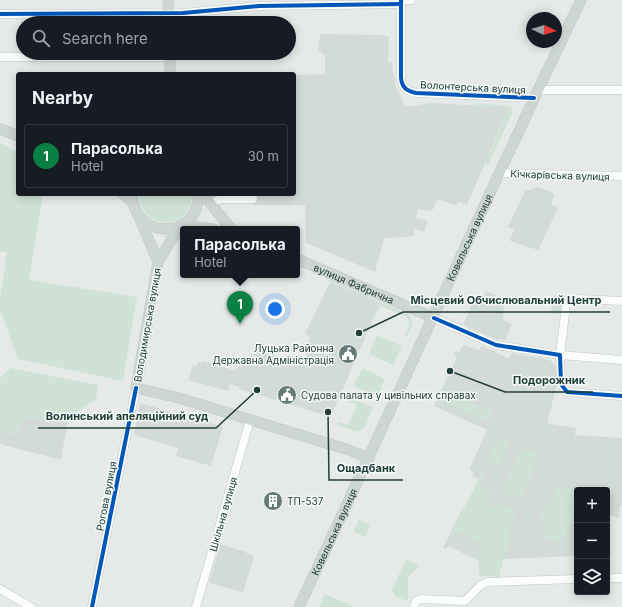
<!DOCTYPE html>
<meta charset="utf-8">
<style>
:root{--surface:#171b24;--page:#242831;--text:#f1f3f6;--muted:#9ea1a6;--line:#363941;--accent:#0b8043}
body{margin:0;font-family:Inter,sans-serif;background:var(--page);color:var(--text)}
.controls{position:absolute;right:12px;bottom:12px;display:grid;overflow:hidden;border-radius:4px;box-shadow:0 2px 10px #0003}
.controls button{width:36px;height:36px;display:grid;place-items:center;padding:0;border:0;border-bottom:1px solid var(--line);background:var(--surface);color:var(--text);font:20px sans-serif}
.compass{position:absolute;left:526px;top:12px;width:36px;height:36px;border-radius:50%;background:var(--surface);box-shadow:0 2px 10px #0003;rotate:94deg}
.you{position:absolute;left:275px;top:309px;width:14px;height:14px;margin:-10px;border:3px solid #fff;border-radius:50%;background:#1a73e8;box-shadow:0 0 0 6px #1a73e833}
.badge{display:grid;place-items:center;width:26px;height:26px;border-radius:50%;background:var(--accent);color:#fff;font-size:13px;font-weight:700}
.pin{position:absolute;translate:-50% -33px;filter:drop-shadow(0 1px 2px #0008)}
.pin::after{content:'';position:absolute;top:21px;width:14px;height:12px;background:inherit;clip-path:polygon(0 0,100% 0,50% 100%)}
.popup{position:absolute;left:180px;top:226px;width:120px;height:52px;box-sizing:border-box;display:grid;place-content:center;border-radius:4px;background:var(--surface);filter:drop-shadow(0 1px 3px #0005);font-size:13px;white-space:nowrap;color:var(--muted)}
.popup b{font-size:15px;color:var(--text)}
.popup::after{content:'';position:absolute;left:50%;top:100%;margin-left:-8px;border:8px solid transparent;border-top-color:var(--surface)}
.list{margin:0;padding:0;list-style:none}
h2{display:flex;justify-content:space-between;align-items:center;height:52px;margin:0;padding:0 16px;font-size:17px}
h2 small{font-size:13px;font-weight:400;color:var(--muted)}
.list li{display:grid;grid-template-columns:26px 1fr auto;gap:12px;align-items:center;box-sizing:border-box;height:64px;margin:0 8px 8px;padding:0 8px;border:1px solid var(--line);border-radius:4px}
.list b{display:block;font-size:15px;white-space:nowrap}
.list p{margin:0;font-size:13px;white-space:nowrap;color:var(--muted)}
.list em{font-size:13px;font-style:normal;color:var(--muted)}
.icon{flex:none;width:22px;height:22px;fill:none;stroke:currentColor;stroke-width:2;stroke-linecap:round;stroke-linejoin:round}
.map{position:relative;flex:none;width:622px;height:607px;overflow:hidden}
.search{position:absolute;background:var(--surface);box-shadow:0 2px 10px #0003;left:16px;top:16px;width:280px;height:44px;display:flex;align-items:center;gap:10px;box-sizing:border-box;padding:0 14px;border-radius:22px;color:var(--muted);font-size:15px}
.panel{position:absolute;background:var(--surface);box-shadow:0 2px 10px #0003;left:16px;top:72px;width:280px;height:124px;border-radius:4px}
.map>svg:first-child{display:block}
.built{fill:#d2dbd8}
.green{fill:#cee3d6}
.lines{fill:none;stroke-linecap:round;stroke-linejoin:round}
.minor-casing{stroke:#c2c7c5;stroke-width:9}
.major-casing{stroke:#bdc6c4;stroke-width:11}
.minor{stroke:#fbfcfc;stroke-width:8}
.major{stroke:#ced6d4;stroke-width:10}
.cycleway-casing{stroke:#f3f9f7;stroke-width:6}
.cycleway{stroke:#0057b8;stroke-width:4}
.labels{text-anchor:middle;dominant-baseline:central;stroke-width:3;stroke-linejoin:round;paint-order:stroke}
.street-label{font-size:10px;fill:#223e3a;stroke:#f3f9f7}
.poi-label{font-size:10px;fill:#223e3a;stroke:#f3f9f7;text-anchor:start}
.leader{fill:none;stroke:#223e3a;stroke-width:1.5}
.callout-dot{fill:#223e3a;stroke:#f3f9f7;stroke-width:1.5}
.callout-label{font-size:11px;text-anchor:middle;font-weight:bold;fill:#223e3a;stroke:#f3f9f7;stroke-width:3;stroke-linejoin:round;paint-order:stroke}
</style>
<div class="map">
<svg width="622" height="607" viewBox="0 0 622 607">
<rect width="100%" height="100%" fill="#e5eae8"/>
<g class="built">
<path d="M320 34 384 35 389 37 388 62H392L395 84 404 105 407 107 430 103 509 107 467 205 458 202 456 206 438 199 432 211 418 209 416 218 428 221 424 232 415 229 414 235 407 237 384 238 375 272 306 243 305 205H254L253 194H294V75L325 74V56L318 50Z"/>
<path d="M539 187 555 194 551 204 558 208 538 250 510 241 514 230 508 227 525 191Z"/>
<path d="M330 282 380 303 332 414 325 417 324 415 289 404 288 398 278 395 276 400 239 389V387L230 384 228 391 188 380 193 365 197 366 198 362 202 363 203 361 234 370 251 357 256 350 308 365 311 359 305 356 307 352 304 351 310 337 305 334Z"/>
<path d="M486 291 504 299 503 320 512 324 505 340 497 339 463 325 471 306 467 304 469 301 479 305Z"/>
<path d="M553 296 564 297 562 314 551 313Z"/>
<path d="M463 345 479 350 481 346 492 350 509 359 511 353 550 360 559 370V377L547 423 576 428 575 435 622 438V506H620L619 518 607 515V490H577V556L503 559 499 577 486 575 482 576 479 575V561L448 546 446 549 443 548 462 509 465 510 479 479 472 476 474 472 469 470 487 430 434 406 457 357 454 353 456 351 459 352Z"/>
<path d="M140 403 223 427 211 466 176 456 178 448 134 435Z"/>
<path d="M23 418H68L61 460 0 444V431L17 434Z"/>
<path d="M220 544 243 551 254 557 243 592 209 583Z"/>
</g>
<g class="green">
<path d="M475 103 510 106 513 111 488 165 485 164 509 108 474 105Z"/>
<path d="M0 143 18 152V194H43L29 280 137 297 123 381 18 359 0 310V298L7 253 0 251Z"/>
<path d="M139 194H192C193 231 140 233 139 194Z"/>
<path d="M328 279 408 314C415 322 411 328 407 336L405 335 410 324 407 317 381 306 372 322 380 303 330 282 326 280Z"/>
<path d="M377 335 402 346 393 365 369 354Z"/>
<path d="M11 368 98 385 96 399 68 418H23L17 434 0 431V378Z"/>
<path d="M363 368 385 379 378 396 355 387 354 383Z"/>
<path d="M442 389 490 411 493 413V419L488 421 443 401 446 394 441 392Z"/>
<path d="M349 397 373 407 365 427 358 432 337 425 340 422 348 425 357 405 348 401Z"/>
<path d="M502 439 507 441 509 445 498 469 487 463 496 443Z"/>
<path d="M526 449 540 454 521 499 502 492 520 451Z"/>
<path d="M485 467 488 468 479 487 489 492 499 474H500L487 505 493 508 495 502 516 511 508 530 509 538 506 559H503L499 577 479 575 480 561 476 559 478 556 482 557 484 554 480 551 483 544 454 531 452 536 450 535Z"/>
<path d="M558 487 585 490H577C577 502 573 534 559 540 556 541 551 540 547 540L541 515 542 507 551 500Z"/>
<path d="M359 520 370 525 365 537 353 531Z"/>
<path d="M406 559 419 565 408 578V601L396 597 392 590Z"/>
<path d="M325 594 354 607H319Z"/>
</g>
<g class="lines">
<defs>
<g id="minor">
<path d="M401 0V78C402 88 407 91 416 93L534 98"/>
<path d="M401 0H411"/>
<path d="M0 14 183 13 259 6 401 4"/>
<path d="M0 57H170"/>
<path d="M538 90H622"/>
<path d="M499 173 622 176"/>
<path d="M211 203 221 199H253"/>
<path d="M622 301 579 299 566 305 560 355 622 360"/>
<path d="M434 318 496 345 560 355 561 384 567 392 622 396"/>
<path d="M607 578H622"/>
<path d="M0 589 31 607"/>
<path d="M92 607 136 388"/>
<path d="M196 607 250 420"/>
<path d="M414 607 416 601 421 599 465 601 481 585 488 582 577 579"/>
</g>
<g id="major">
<path d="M168 0 169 23"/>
<path d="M170 53V74"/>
<path d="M0 129 18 136"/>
<path d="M123 194 133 203"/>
<path d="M132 194C134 243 201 238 198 194"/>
<path d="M203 194 231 229"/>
<path d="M140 219 158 262"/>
<path d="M182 225 213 229"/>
<path d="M179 227 158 262 136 388 179 398 346 449 369 458"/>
<path id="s1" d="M297 259 434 318"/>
<path id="s2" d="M299 607C394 405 484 201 581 0"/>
</g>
</defs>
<use href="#minor" class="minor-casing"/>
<use href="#major" class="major-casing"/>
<use href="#minor" class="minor"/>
<use href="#major" class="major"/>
<defs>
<g id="cycleway">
<path d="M401 0V78C402 88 407 91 416 93L534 98"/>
<path d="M0 14 183 13 259 6 401 4"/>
<path d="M434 318 496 345 560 355 561 384 567 392 622 396"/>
<path d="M92 607 136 388"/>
</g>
</defs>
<use href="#cycleway" class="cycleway-casing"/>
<use href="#cycleway" class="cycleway"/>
</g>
<defs>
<symbol id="civic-disc" viewBox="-11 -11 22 22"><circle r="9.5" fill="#667a77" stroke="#f3f9f7"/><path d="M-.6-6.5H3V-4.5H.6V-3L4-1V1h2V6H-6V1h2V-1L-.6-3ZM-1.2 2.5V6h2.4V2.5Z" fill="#fff"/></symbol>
<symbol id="building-disc" viewBox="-11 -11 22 22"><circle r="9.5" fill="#667a77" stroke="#f3f9f7"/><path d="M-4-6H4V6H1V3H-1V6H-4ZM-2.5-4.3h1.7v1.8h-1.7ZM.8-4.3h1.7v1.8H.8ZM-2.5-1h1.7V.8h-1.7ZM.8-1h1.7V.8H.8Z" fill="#fff"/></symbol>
</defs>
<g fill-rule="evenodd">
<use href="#civic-disc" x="337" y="343" width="22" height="22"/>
<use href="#civic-disc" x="276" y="384" width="22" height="22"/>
<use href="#building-disc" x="262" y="490" width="22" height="22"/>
</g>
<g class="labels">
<g class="street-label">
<text transform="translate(473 87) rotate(3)">Волонтерська вулиця</text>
<text transform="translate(560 175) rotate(2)">Кічкарівська вулиця</text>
<text stroke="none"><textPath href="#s2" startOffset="407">Ковельська вулиця</textPath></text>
<text stroke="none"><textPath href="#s1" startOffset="62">вулиця Фабрична</textPath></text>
<text transform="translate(147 325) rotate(-80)">Володимирська вулиця</text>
<text transform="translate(106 496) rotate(-79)">Рогова вулиця</text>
<text transform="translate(223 514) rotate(-74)">Шкільна вулиця</text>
<text stroke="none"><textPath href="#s2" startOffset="83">Ковельська вулиця</textPath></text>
</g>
<g class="poi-label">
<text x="334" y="348" text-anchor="end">Луцька Районна<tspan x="334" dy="12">Державна Адміністрація</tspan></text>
<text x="301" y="395">Судова палата у цивільних справах</text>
<text x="287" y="501">ТП-537</text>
</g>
</g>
<path class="leader" d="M359 333L403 312H610M450 371L505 392H593M257 390L216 428H38M328 412L329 480H403"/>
<g class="callout-dot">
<circle cx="359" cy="333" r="4"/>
<circle cx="450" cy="371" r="4"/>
<circle cx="257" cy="390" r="4"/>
<circle cx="328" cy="412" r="4"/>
</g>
<g class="callout-label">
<text x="506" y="304">Місцевий Обчислювальний Центр</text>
<text x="549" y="384">Подорожник</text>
<text x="127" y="420">Волинський апеляційний суд</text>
<text x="366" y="472">Ощадбанк</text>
</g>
</svg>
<div class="controls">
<button>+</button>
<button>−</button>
<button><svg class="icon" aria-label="layers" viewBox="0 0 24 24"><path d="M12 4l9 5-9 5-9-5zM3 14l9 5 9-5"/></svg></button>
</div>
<svg class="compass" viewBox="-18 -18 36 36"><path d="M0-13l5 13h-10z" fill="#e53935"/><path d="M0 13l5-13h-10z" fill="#9ea1a6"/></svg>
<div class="you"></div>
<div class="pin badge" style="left:240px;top:324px">1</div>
<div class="popup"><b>Парасолька</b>Hotel</div>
<div class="search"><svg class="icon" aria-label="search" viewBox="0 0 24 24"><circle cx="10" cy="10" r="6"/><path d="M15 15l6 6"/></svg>Search here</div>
<section class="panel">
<h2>Nearby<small></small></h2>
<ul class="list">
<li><span class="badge">1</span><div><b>Парасолька</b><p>Hotel</p></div><em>30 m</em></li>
</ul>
</section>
</div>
